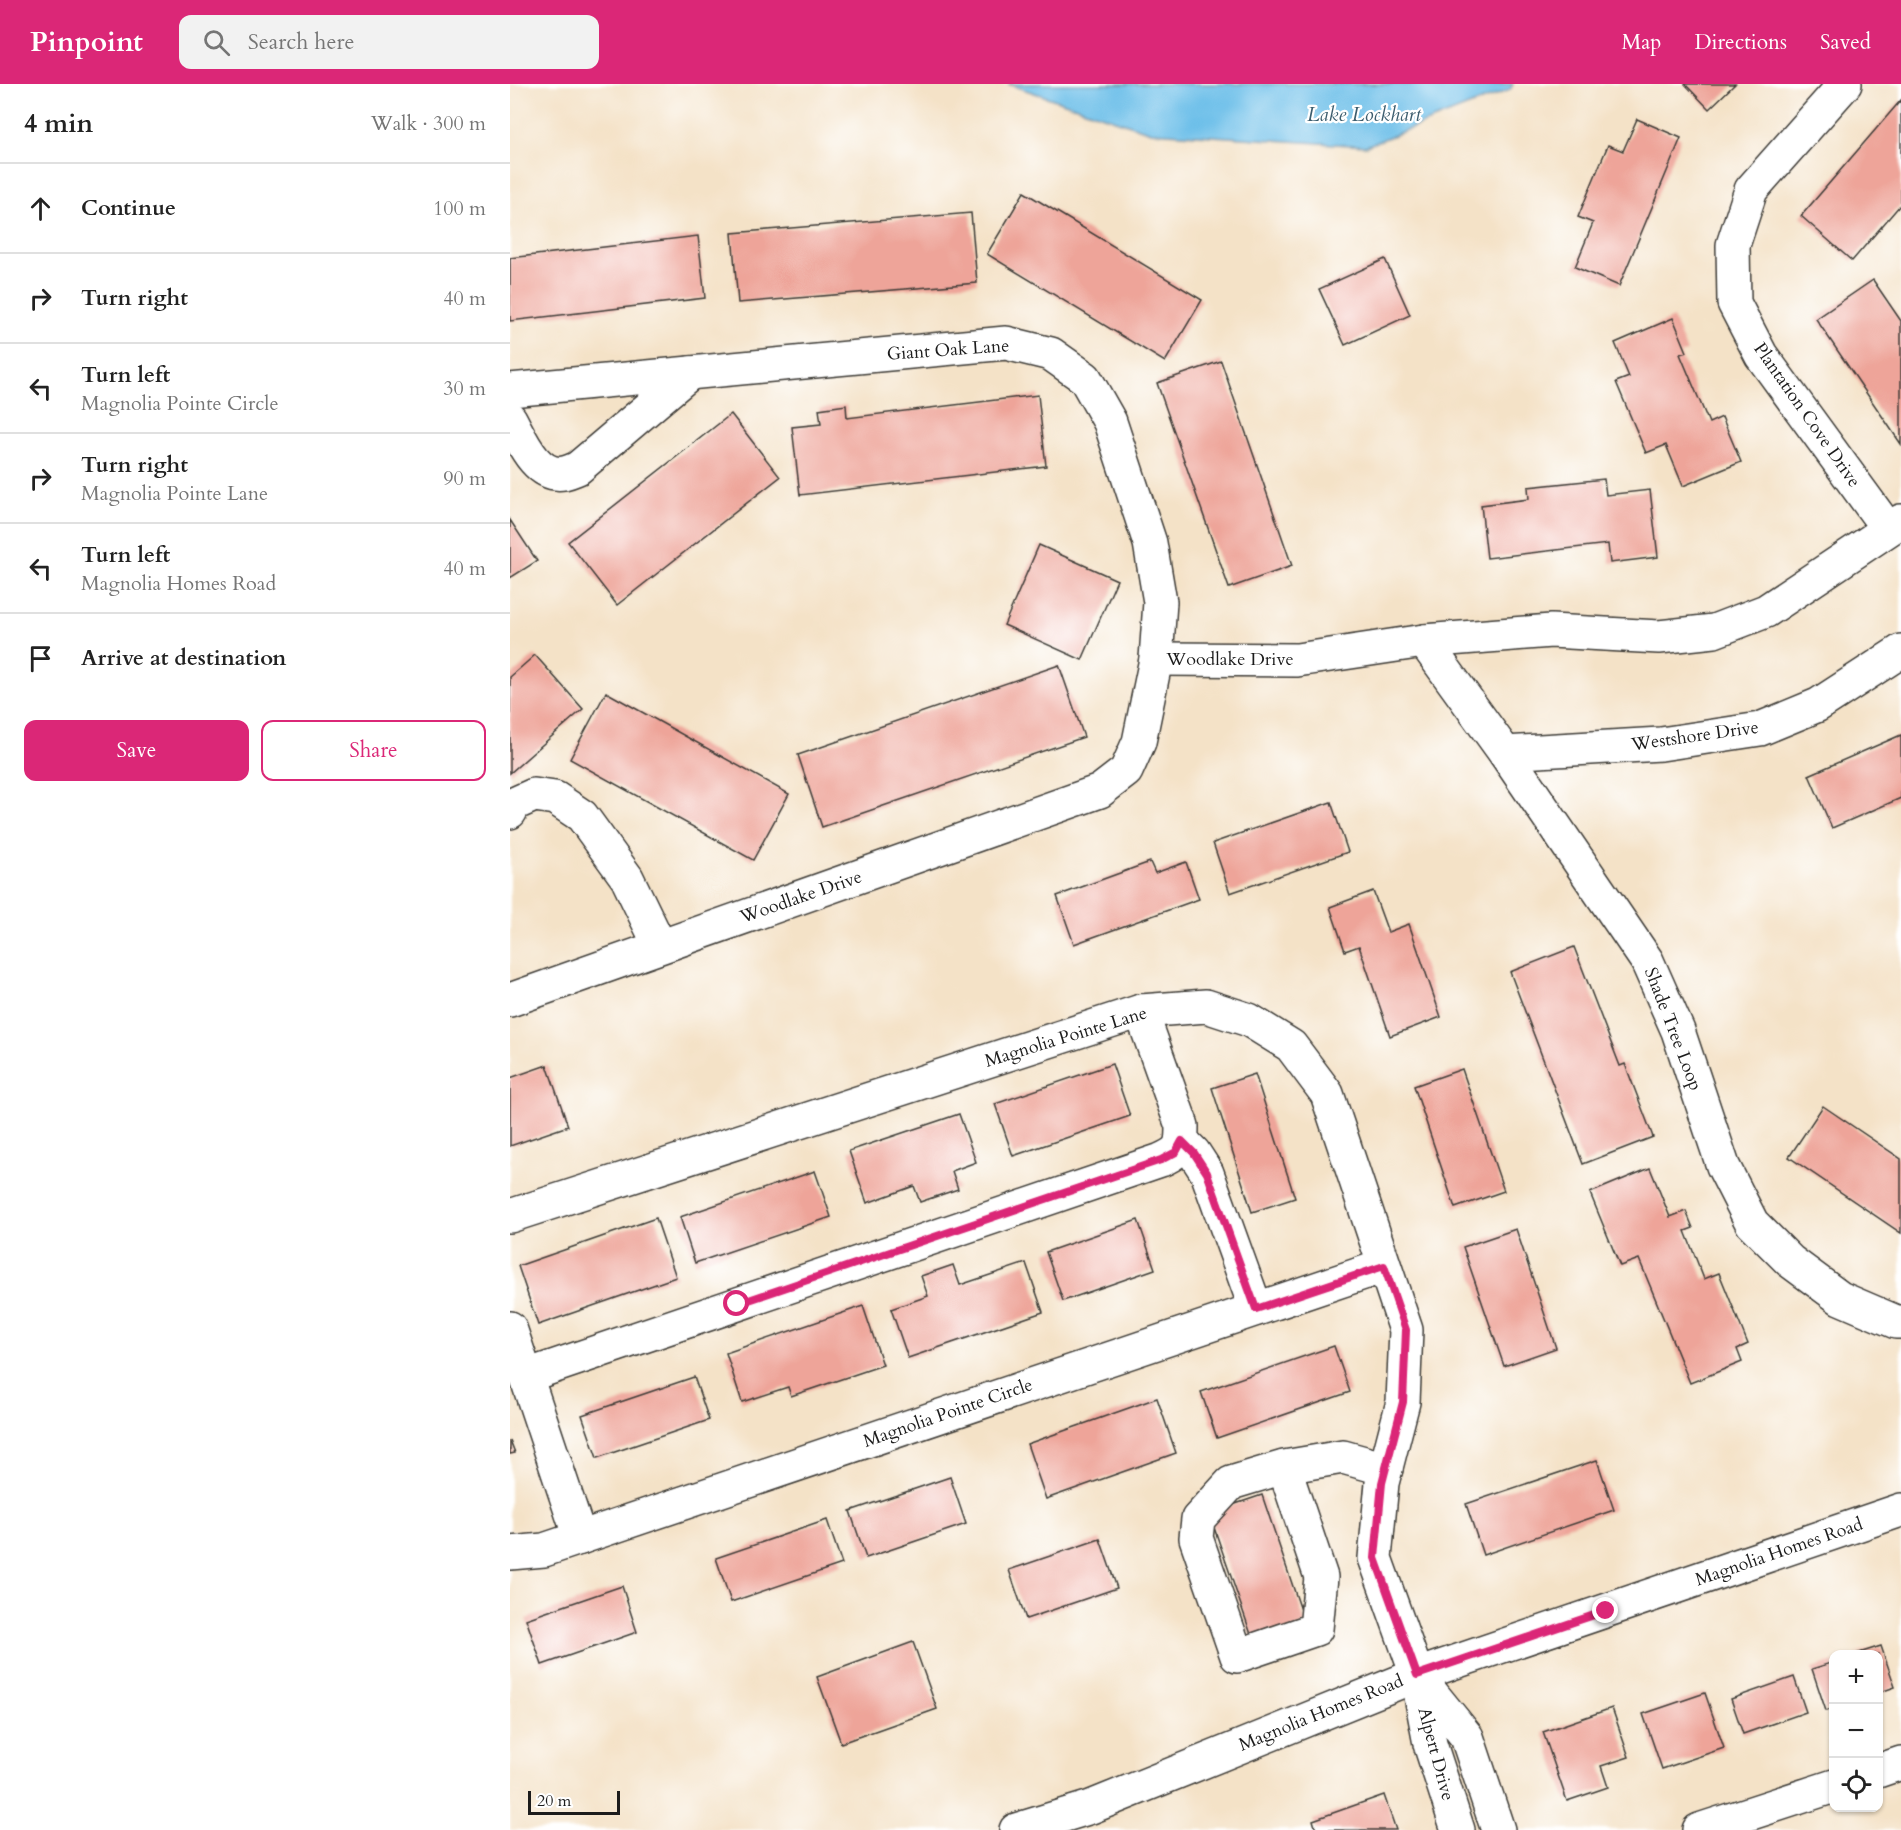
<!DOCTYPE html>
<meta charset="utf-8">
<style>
:root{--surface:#fff;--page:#f2f2f2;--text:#222;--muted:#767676;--line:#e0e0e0;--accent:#db2777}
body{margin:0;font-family:Cardo,serif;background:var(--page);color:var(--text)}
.controls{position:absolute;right:18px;bottom:18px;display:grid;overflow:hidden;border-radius:12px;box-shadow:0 2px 4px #0004}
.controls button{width:54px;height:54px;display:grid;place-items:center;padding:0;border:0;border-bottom:2px solid var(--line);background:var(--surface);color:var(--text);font:30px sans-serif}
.scale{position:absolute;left:18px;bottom:15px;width:92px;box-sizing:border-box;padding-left:6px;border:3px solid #1c1c1c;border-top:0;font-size:16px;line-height:21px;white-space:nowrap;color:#1c1c1c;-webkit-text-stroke:4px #fff;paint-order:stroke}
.stop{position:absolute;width:18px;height:18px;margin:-14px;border:4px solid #db2777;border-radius:50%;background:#fff}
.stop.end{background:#db2777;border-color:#fff;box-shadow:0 2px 6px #0008}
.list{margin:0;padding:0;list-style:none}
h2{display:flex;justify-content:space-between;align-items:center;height:78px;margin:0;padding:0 24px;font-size:26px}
h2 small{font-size:20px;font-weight:400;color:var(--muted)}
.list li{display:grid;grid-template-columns:39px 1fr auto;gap:18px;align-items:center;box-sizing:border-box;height:90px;padding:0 24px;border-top:2px solid var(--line)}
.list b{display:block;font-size:22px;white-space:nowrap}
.list p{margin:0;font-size:20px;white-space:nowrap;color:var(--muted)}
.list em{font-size:20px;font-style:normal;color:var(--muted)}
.actions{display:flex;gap:12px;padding:18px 24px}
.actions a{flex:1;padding:14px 0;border:2px solid var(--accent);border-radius:12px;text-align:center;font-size:21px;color:var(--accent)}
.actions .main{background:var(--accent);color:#fff}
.icon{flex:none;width:33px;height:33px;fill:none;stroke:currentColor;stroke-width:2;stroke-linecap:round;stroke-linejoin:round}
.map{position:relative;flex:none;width:1391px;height:1746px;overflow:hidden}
header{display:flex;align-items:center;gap:36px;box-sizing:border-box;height:84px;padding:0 30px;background:var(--accent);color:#fff}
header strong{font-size:28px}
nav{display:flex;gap:33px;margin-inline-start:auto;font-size:21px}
.search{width:420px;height:54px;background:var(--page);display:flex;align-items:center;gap:15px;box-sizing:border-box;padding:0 21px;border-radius:12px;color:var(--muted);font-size:22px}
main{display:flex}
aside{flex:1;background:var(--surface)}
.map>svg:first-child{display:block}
.water{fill:#6dbfe9;stroke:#446e82;stroke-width:1.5}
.building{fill:#eea499}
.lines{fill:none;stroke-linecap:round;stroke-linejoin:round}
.minor-casing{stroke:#3c3a36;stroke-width:36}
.minor{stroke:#fff;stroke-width:33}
.route{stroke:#db2777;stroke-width:8}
.labels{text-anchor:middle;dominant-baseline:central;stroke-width:4.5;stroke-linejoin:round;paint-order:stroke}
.street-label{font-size:18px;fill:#1c1c1c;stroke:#fff}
.water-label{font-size:20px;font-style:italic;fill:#3c5d6e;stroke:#fff}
</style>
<header>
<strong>Pinpoint</strong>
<div class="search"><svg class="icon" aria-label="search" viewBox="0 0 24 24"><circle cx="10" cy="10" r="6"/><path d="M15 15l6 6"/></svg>Search here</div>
<nav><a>Map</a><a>Directions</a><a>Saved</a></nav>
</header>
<main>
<aside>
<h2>4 min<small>Walk · 300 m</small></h2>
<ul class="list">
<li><svg class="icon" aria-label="ahead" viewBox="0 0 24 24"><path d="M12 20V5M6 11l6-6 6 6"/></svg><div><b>Continue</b></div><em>100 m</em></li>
<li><svg class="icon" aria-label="right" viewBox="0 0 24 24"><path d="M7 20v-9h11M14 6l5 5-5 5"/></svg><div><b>Turn right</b></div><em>40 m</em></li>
<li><svg class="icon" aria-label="left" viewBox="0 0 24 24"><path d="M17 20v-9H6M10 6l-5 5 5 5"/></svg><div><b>Turn left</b><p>Magnolia Pointe Circle</p></div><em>30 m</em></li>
<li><svg class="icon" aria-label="right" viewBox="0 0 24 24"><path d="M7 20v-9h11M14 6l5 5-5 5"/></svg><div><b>Turn right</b><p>Magnolia Pointe Lane</p></div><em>90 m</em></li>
<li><svg class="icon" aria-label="left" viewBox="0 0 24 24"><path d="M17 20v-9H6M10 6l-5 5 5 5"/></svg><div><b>Turn left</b><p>Magnolia Homes Road</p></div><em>40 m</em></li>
<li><svg class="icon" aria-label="arrive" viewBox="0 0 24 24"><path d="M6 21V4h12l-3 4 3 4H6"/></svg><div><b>Arrive at destination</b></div></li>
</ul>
<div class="actions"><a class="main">Save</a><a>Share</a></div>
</aside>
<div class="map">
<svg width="1391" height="1746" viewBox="0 0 1391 1746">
<rect width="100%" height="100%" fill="#fff"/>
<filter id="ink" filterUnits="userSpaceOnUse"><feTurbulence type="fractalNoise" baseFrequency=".0167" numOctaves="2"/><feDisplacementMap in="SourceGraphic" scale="12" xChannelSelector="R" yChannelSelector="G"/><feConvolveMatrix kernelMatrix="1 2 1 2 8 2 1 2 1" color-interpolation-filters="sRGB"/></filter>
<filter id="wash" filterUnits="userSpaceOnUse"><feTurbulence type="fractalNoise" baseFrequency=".008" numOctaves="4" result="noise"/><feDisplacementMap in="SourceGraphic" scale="24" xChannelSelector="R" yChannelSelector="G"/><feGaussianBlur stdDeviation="1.35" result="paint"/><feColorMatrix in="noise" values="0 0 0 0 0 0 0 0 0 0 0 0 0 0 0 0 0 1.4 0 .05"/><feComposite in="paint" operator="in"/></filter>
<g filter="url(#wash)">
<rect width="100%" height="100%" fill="#f4e2c7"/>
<path class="water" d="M498 0H1003L1000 6 856 62 641 48Z"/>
<g id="blocks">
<g class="building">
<path d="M1175 0H1225L1199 25Z"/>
<path d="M1391 16V120L1342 177 1291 132Z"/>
<path d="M1127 35 1171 54 1109 202 1065 183 1083 139 1068 133 1098 61 1113 67Z"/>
<path d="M514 108 692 216 655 278 477 170Z"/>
<path d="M461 129 467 199 228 219 222 149Z"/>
<path d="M188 152 195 214 0 237V174Z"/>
<path d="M875 175 900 231 835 261 809 205Z"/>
<path d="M1363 196 1391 237V360L1306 235Z"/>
<path d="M1163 234 1177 268 1170 270 1199 339 1212 333 1231 378 1173 402 1156 361 1136 369 1106 298 1119 293 1105 259Z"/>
<path d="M711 277 782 482 719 504 647 299Z"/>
<path d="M528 311 536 382 290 411 282 343 311 340 309 325 336 321 337 334Z"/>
<path d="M221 330 270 393 107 521 58 458Z"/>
<path d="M1094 395 1096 411 1140 406 1148 473 1100 479 1098 460 977 474 971 421 1019 415 1018 403Z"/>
<path d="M0 436 27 477 0 494Z"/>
<path d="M529 461 607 496 572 576 494 541Z"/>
<path d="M25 571 73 625 0 689V593Z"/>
<path d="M549 581 574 653 312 743 288 671Z"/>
<path d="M96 608 279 710 243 776 60 675Z"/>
<path d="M1391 651V714L1322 744 1299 691Z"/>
<path d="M821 718 838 768 720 809 703 759Z"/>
<path d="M640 778 645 789 676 778 689 815 564 860 547 812Z"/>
<path d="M863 807 878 848 899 840 931 933 880 952 849 862 835 867 820 823Z"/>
<path d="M1064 863 1110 982 1115 980 1143 1053 1073 1080 1000 888Z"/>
<path d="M602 980 620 1032 503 1072 485 1020Z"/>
<path d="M37 981 58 1042 0 1062V994Z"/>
<path d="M952 985 994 1107 945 1124 904 1002Z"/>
<path d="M745 990 785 1114 742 1128 702 1004Z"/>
<path d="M1313 1022 1391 1075V1149L1279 1073Z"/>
<path d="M449 1030 466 1078 442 1087 448 1105 410 1118 404 1102 357 1119 339 1067Z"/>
<path d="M1140 1084 1160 1133 1176 1127 1183 1144 1175 1147 1194 1195 1209 1189 1238 1260 1227 1265 1232 1278 1180 1299 1129 1175 1110 1182 1080 1109Z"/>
<path d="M305 1087 321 1133 185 1179 170 1133Z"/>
<path d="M146 1134 166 1193 28 1241 8 1182Z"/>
<path d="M628 1136 645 1185 553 1217 536 1168Z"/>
<path d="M1006 1145 1046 1264 994 1282 953 1163Z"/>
<path d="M516 1179 533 1228 398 1274 381 1225 418 1212 411 1192 443 1181 450 1201Z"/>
<path d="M353 1222 373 1281 281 1312 278 1303 232 1318 216 1269Z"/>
<path d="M824 1262 840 1308 707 1354 691 1308Z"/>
<path d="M184 1293 199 1336 87 1374 72 1331Z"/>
<path d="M647 1314 666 1369 536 1415 517 1360Z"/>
<path d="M0 1356 5 1369 0 1370Z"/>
<path d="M1087 1376 1104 1426 973 1471 956 1420Z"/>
<path d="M440 1393 456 1440 356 1474 340 1427Z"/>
<path d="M752 1411 796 1541 744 1559 699 1429Z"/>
<path d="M317 1436 332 1480 221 1518 206 1474Z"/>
<path d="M590 1455 607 1504 516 1535 499 1486Z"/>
<path d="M112 1502 127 1548 32 1581 16 1535Z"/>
<path d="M403 1558 427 1625 331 1659 307 1593Z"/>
<path d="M1371 1562 1385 1603 1368 1609V1570H1346Z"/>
<path d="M1324 1578V1624L1316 1627 1302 1585Z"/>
<path d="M1284 1593 1296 1628 1233 1650 1221 1615Z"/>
<path d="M1195 1609 1214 1664 1152 1685 1133 1630Z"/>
<path d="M1102 1624 1119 1673 1091 1682 1098 1703 1057 1717 1033 1648Z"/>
<path d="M874 1711 886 1746H806L803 1736Z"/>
</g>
</g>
</g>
<g filter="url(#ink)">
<use href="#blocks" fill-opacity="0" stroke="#3c3a36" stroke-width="1.5"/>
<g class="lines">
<defs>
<g id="minor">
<path d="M1335 0 1241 106 1223 161 1224 219 1251 271 1378 445"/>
<path d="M0 306 496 259 541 270 575 294 600 338 640 459 650 518 646 575 629 658 616 687 590 707 0 916"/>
<path d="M0 335C11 355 26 394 54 389 59 388 63 386 68 384L180 289"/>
<path d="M914 557 995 669 1137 877 1168 947 1213 1082 1242 1139 1280 1177 1330 1214 1386 1238H1391"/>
<path d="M646 575 787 576 914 557 1041 547 1149 553 1204 547 1256 527 1391 437"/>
<path d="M995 669 1151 660 1250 645 1308 621 1391 567"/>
<path d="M0 728 4 720 24 711 45 714 72 732 117 794 150 862"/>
<path d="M672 1057 684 1069 697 1089 746 1225"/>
<path d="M0 1132 631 927 696 922 739 936 781 962 817 1010 896 1246 893 1318 872 1399 865 1474 907 1591 920 1660 948 1746"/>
<path d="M0 1244 16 1292"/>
<path d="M774 1383 811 1493 806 1545 727 1572 686 1454 688 1435 721 1399 774 1383 833 1373 876 1385"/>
<path d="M70 1454 16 1292 651 1076C670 1067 672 1063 672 1042L631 927"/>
<path d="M0 1469 34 1466 874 1182"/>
<path d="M910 1595 957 1653 988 1746"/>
<path d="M1368 1687 1391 1679"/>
<path d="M506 1746 581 1723 907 1591 1391 1426"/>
<path d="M1189 1746 1324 1702"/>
</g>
</defs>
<use href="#minor" class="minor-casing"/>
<use href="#minor" class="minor"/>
</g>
</g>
<g class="lines" filter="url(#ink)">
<path class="route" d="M227 1220 651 1076 666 1068 672 1057 684 1069 697 1089 746 1225 874 1182 896 1246 893 1318 872 1399 865 1474 907 1591 1096 1527"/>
</g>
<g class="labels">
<g class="street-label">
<text transform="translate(438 266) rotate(-4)">Giant Oak Lane</text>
<text transform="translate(1297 331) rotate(55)">Plantation Cove Drive</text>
<text x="720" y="575">Woodlake Drive</text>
<text transform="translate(1185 652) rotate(-8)">Westshore Drive</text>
<text transform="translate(291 813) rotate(-19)">Woodlake Drive</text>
<text transform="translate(1163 945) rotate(69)">Shade Tree Loop</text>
<text transform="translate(556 953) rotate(-17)">Magnolia Pointe Lane</text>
<text transform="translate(438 1329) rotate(-19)">Magnolia Pointe Circle</text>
<text transform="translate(1269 1468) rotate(-19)">Magnolia Homes Road</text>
<text transform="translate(811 1629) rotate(-22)">Magnolia Homes Road</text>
<text transform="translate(926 1670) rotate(75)">Alpert Drive</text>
</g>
<g class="water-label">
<text x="854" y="30">Lake Lockhart</text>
</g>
</g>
</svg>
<div class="controls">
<button>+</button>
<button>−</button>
<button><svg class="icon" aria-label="locate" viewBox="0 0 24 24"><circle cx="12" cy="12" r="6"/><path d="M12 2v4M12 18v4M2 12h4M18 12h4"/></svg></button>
</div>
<div class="scale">20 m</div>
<div class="stop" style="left:227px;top:1220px"></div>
<div class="stop end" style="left:1096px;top:1527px"></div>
</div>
</main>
